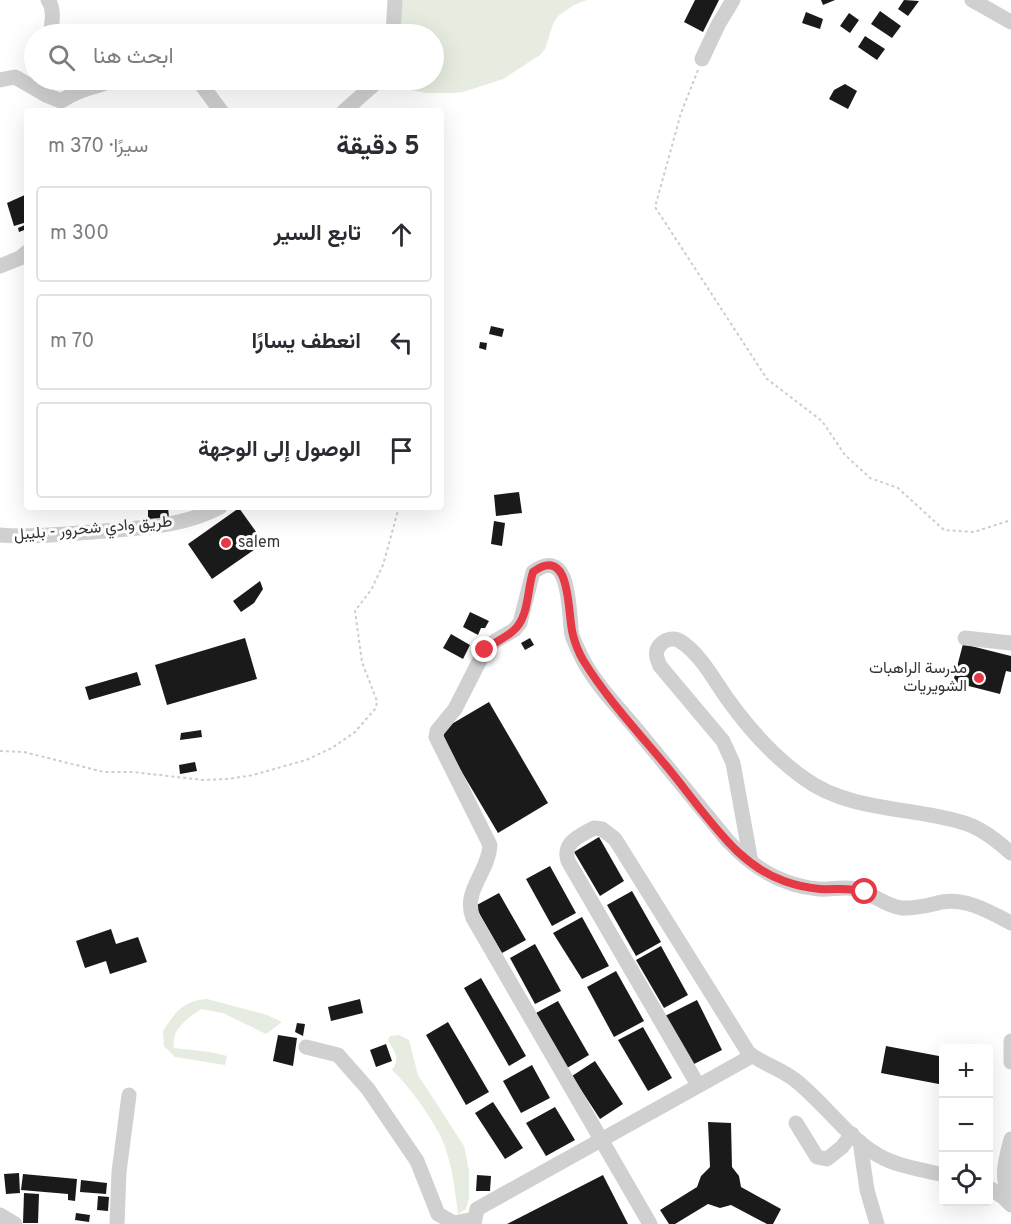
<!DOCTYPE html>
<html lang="ar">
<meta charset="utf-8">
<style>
:root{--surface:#fff;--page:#f7f7f7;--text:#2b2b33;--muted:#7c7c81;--line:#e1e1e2}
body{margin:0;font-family:Overpass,Vazirmatn,sans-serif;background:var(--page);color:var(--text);direction:rtl}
.controls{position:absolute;right:18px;bottom:18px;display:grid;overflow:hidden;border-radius:6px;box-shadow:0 6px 24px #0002}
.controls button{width:54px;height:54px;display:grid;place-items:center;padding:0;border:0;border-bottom:2px solid var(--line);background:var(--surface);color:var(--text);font:30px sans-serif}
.stop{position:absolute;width:18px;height:18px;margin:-14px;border:4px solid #e63946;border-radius:50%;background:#fff}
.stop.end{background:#e63946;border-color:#fff;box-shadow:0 2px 6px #0008}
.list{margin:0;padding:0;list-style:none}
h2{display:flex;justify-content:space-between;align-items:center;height:78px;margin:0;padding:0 24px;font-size:26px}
h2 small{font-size:20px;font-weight:400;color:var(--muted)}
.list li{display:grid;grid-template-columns:39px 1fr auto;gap:18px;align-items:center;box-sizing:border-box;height:96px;margin:0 12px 12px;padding:0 12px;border:2px solid var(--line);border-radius:6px}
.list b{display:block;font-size:22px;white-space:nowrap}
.list em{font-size:20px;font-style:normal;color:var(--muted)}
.icon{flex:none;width:33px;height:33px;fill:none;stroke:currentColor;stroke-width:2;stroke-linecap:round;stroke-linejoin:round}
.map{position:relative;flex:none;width:1011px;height:1224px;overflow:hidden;direction:ltr}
.search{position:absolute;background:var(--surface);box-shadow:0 6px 24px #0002;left:24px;top:24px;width:420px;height:66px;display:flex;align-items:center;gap:15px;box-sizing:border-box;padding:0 21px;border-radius:33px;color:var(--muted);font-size:22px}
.panel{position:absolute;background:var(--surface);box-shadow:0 6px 24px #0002;left:24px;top:108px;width:420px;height:402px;border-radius:6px;direction:rtl}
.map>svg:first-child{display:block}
.green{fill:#e6ecdf}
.building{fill:#1a1a1a}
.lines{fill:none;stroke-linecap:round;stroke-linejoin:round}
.path{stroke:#cdcdcd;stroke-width:2;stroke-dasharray:3 3;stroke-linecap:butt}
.minor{stroke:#d0d0d0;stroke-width:15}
.route{stroke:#e63946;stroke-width:8}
.poi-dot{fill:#e63946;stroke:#fff;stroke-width:2}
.labels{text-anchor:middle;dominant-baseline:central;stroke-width:6;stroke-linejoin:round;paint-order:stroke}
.street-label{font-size:16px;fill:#333;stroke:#fff}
.poi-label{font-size:16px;fill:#333;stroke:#fff;text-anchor:start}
</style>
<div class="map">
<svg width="1011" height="1224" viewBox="0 0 1011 1224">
<rect width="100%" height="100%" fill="#fff"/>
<g class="green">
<path d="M399 0H587L574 5 558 16 553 24 545 49 540 55 503 79 463 92 454 93H426L390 86 391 80H434V34H396Z"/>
<path d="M207 999 267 1015 282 1022 266 1034 223 1013 201 1009C187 1019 171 1029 174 1048L210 1052 227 1056 225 1065 175 1057 164 1046 163 1031C176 1012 182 1001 207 999Z"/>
<path d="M399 1035 409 1040 418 1075 464 1146 469 1171V1198L466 1209 458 1214C455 1189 451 1157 440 1135 428 1113 411 1088 392 1070 401 1058 394 1051 388 1040L390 1036Z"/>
</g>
<g class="building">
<path d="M695 0H719L703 32 684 22Z"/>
<path d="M821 0H835L823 5Z"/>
<path d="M904 0 919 1 908 16 898 9Z"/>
<path d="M880 11 901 26 892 38 871 24Z"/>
<path d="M806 12 823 19 820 29 802 23Z"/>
<path d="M849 13 859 20 850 33 840 26Z"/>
<path d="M865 36 885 49 877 60 858 47Z"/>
<path d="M845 84 857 91 848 109 829 99 834 90Z"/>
<path d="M27 194V222L14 226 7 203Z"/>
<path d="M27 224V229L19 232 18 228Z"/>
<path d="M491 326 504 329 502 337 489 334Z"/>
<path d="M480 342 487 343 486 350 479 348Z"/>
<path d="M519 492 522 513 496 516 494 495Z"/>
<path d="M148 507H168L169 518 148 519Z"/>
<path d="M239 508 264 543 212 579 188 544Z"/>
<path d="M494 521 505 523 502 546 491 544Z"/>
<path d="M260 581 263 589 254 603 241 612 233 601Z"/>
<path d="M470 612 489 621 485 628H481L478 635 463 627Z"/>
<path d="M451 634 470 645 463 659 443 648Z"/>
<path d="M245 638 257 679 167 705 155 665Z"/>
<path d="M530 638 534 645 525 650 521 643Z"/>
<path d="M963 644 1011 656V672L1006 671 1000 694 953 682Z"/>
<path d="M137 672 141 685 89 700 85 687Z"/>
<path d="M489 702 548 803 498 833 438 732Z"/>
<path d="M201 730 202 737 180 740 181 733Z"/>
<path d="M195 762 197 771 180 774 179 765Z"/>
<path d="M599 837 624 881 600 896 574 852Z"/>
<path d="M550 866 576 913 552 926 526 879Z"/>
<path d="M632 891 661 942 636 956 607 905Z"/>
<path d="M499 893 526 940 502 953 475 906Z"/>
<path d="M582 917 609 966 582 979 553 933Z"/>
<path d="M111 929 116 944 138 937 147 962 110 974 106 961 85 968 76 941Z"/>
<path d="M535 944 561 991 535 1004 510 958Z"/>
<path d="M661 946 688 995 664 1008 636 960Z"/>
<path d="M616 971 644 1021 614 1037 587 987Z"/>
<path d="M481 978 526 1056 509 1066 464 988Z"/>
<path d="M360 999 363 1013 331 1021 328 1007Z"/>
<path d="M697 1000 722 1050 690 1066 665 1016Z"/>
<path d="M558 1001 589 1055 567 1068 536 1013Z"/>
<path d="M448 1022 489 1092 466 1105 426 1035Z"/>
<path d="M297 1023 305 1024 303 1036 295 1032Z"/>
<path d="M643 1027 672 1078 648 1091 618 1040Z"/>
<path d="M278 1035 297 1038 293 1066 273 1061Z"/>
<path d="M386 1044 392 1061 376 1067 370 1050Z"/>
<path d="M886 1046 944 1057V1085L881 1073Z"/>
<path d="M595 1061 623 1104 600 1119 572 1076Z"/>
<path d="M532 1065 550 1098 521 1113 503 1081Z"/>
<path d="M493 1102 523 1148 505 1159 475 1113Z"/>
<path d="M555 1107 575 1140 546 1156 526 1123Z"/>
<path d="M708 1122 731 1123 732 1167 739 1176 741 1187 781 1209 773 1224H767L731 1205 720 1208 708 1204 675 1224H669L660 1210 697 1187 701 1176 710 1167Z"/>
<path d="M19 1173 20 1193 6 1194 4 1174Z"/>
<path d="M23 1174 77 1179 75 1201 68 1200V1194L21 1190Z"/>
<path d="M477 1175 491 1176 490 1191H476Z"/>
<path d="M603 1175 628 1224H507Z"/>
<path d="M81 1180 107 1183 106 1194 80 1192Z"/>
<path d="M24 1193 39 1194 38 1223H23Z"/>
<path d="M98 1196 109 1197 108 1211 97 1210Z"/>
<path d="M76 1213 90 1215 89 1222 75 1220Z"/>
</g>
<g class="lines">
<g class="path">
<path d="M698 70 681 113 655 207 767 379 822 421 845 455 870 478 898 488 944 530 974 532 1011 520"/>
<path d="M0 751 24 752 104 772H133L203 780 228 779 253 775 306 760 332 748 355 732 376 708 377 701 362 662 355 611 371 590 383 565 399 507"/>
</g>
<g class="minor">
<path d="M48 0C55 10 52 23 50 34"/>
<path d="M972 0 1011 22"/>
<path d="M393 34 395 0"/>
<path d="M702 59 718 25 733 0"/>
<path d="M0 80 15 77 46 95"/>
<path d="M46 80V95L61 101C79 89 95 87 116 80"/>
<path d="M198 80 221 111"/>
<path d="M344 111 379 80"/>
<path d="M0 266 20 258 27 252"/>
<path d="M0 535C31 538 62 534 93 532 136 528 180 528 220 507"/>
<path d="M965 638 1011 643"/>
<path d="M751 862 733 763 723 741 660 666C657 659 654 652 660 645 665 639 674 637 680 641 701 654 715 682 729 701 750 730 775 758 805 779 849 811 910 807 961 822 980 827 996 840 1011 853"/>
<path d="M1011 1041V1062"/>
<path d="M306 1047 338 1055 368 1089 417 1161 438 1214 454 1223 474 1219"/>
<path d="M698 1085 568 861C562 842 580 836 594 828L602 829 615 839 748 1052C758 1062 782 1069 795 1080 823 1102 844 1133 873 1152 893 1166 920 1169 944 1175"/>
<path d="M796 1123 817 1157 827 1159 842 1147 852 1134"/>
<path d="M1011 1139C1006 1159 999 1178 1011 1197"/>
<path d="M860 1142 867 1190 877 1224"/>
<path d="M988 1187 1003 1197 1011 1205"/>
<path d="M0 1215 15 1224"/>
<path d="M117 1224 119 1172 129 1095"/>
<path d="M474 1224 477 1209 752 1056"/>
<path d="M650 1224 473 918C462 891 489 872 490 845L436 737 437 731 455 709 485 650 495 641 514 630 520 623 533 572C573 543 568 618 572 635 574 642 578 649 581 656 593 681 615 704 633 725 665 764 697 803 728 841 753 868 783 886 819 889 831 890 843 886 856 889 872 893 885 906 902 908 916 909 929 905 942 902 967 898 990 912 1011 923"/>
</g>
</g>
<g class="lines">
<path class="route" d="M485 650C494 642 504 639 513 631 529 618 527 590 533 572 573 543 567 617 573 635 575 643 579 653 583 660 607 699 639 733 668 768 691 796 712 827 738 852 751 864 767 875 784 881 795 885 808 888 820 889 836 890 849 887 865 892"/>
</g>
<g class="poi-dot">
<circle cx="226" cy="543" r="6"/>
<circle cx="979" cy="678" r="6"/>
</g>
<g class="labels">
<g class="street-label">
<text transform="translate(93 529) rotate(-5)">طريق وادي شحرور - بليبل</text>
</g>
<g class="poi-label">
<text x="238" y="543">salem</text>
<text x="967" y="669" text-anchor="end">مدرسة الراهبات<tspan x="967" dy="18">الشويريات</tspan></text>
</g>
</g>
</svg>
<div class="controls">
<button>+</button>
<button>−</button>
<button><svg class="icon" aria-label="locate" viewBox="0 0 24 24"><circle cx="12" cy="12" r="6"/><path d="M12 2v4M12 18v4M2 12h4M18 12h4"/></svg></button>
</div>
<div class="stop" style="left:865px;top:892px"></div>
<div class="stop end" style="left:485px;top:650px"></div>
<div class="search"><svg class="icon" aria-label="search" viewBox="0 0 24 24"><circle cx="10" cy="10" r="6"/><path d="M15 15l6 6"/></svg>ابحث هنا</div>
<section class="panel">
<h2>5 دقيقة<small>سيرًا · 370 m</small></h2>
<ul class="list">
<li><svg class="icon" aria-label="ahead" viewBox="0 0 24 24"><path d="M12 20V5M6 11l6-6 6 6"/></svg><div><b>تابع السير</b></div><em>300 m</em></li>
<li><svg class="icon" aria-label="left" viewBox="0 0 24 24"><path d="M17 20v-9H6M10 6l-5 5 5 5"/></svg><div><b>انعطف يسارًا</b></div><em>70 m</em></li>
<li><svg class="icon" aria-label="arrive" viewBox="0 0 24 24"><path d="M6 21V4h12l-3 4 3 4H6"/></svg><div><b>الوصول إلى الوجهة</b></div></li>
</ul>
</section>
</div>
